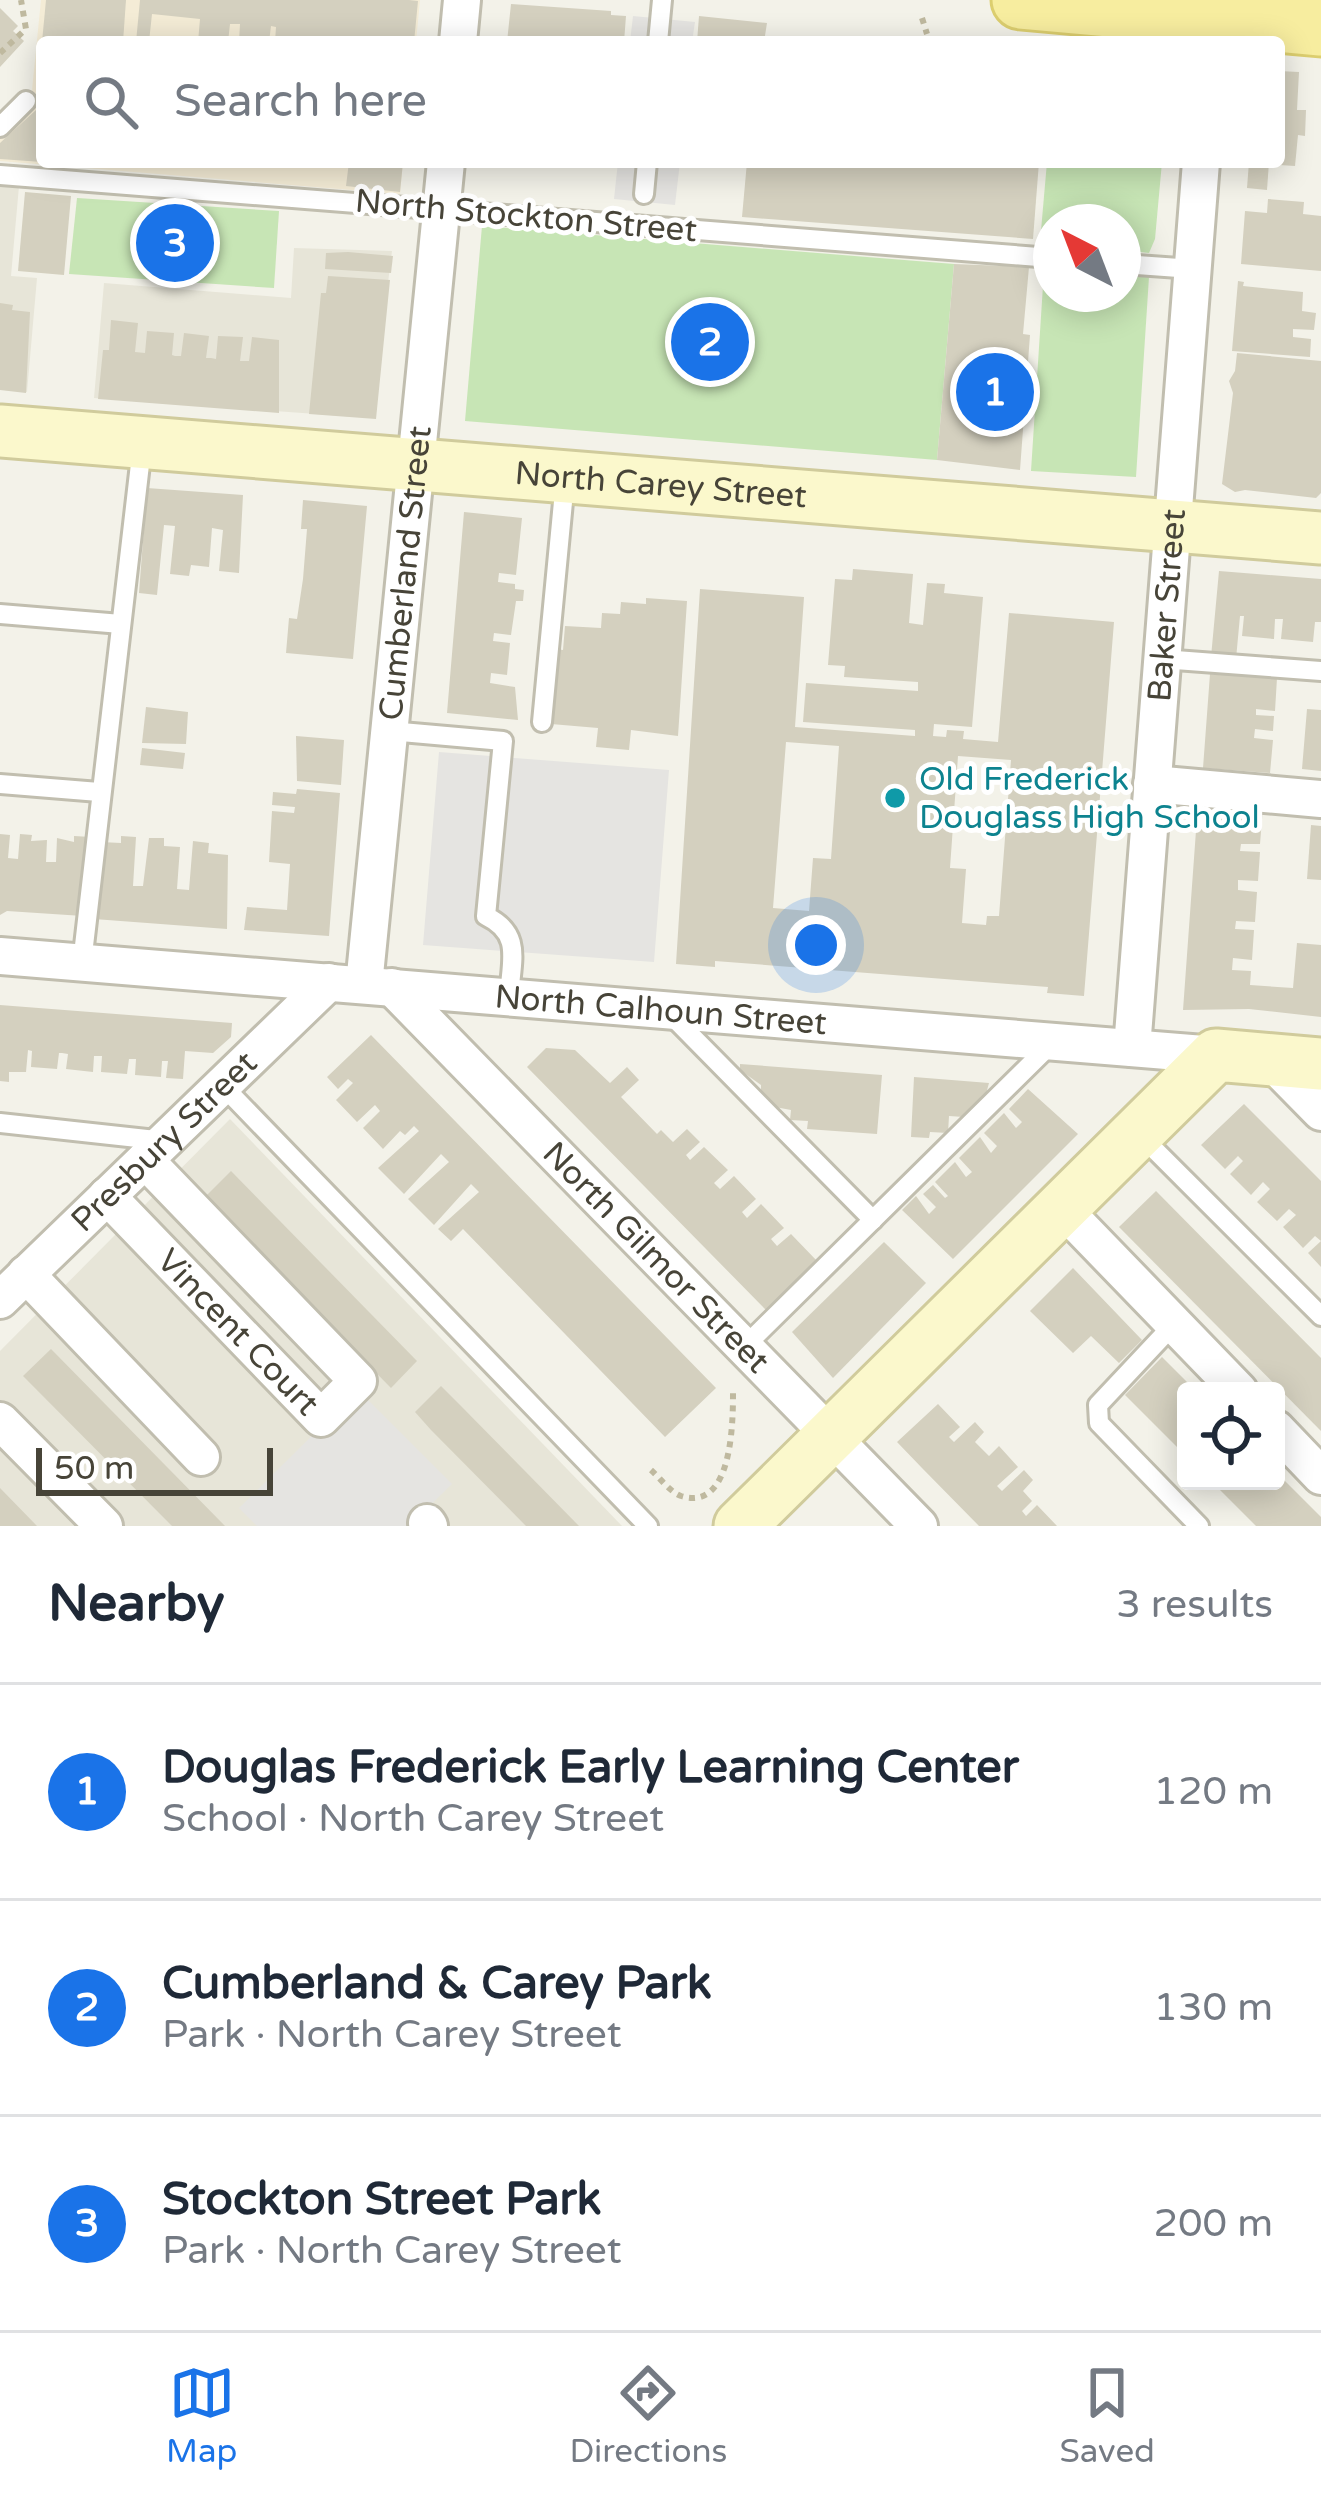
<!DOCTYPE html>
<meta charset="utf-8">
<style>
:root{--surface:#fff;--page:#f6f6f7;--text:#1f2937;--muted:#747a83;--line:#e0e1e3;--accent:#1a73e8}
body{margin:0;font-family:"Varela Round",sans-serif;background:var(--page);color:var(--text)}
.controls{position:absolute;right:36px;bottom:36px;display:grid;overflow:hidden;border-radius:12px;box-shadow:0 6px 30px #0003}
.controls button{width:108px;height:108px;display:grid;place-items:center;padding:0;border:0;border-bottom:3px solid var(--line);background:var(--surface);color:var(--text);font:60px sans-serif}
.compass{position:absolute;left:1033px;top:204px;width:108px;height:108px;border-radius:50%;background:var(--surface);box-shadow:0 6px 30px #0003;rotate:318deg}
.scale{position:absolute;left:36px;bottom:30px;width:237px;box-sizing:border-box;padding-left:12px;border:6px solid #474438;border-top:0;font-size:33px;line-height:42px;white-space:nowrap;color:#474438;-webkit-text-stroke:9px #fff;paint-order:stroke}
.you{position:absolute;left:816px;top:945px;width:42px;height:42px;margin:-30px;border:9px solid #fff;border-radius:50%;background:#1a73e8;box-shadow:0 0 0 18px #1a73e833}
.badge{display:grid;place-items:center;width:78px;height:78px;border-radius:50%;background:var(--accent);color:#fff;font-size:39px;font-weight:700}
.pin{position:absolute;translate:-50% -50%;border:6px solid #fff;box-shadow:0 3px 12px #0006}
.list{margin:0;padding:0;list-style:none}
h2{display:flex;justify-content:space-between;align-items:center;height:156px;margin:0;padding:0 48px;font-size:51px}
h2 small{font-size:39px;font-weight:400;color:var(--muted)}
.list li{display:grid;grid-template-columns:78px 1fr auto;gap:36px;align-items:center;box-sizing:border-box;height:216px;padding:0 48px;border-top:3px solid var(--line)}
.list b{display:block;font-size:45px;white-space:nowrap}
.list p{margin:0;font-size:39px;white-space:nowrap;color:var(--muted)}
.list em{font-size:39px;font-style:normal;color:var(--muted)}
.icon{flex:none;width:66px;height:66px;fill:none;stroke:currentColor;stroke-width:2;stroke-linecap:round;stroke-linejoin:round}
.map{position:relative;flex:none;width:1321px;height:1526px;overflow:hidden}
.search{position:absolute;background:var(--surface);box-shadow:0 6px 30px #0003;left:36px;right:36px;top:36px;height:132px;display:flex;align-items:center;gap:30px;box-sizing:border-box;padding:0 42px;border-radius:12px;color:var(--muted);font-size:45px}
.sheet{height:804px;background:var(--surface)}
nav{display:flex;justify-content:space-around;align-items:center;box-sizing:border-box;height:168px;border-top:3px solid var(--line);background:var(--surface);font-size:33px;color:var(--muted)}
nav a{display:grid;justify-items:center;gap:6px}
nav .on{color:var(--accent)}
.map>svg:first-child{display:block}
.residential{fill:#e7e5d8}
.commercial{fill:#f4ecd6}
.green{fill:#c7e5b5}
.parking{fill:#e5e4e1}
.building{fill:#d4d0bf;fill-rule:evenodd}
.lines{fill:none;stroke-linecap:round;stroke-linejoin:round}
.lane-casing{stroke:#c1beaf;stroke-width:24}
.street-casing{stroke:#c1beaf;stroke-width:42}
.secondary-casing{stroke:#d0cb9c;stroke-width:57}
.primary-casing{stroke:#dcce6f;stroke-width:63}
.path{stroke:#bfb99f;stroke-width:6;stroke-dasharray:6 6;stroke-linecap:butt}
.lane{stroke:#fff;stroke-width:18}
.street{stroke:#fff;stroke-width:36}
.secondary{stroke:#fbf8cc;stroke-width:51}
.primary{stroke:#f7ed9f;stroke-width:57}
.culture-dot{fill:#0f9aa8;stroke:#fff;stroke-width:4.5}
.labels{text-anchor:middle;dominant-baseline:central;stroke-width:10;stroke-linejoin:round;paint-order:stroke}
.street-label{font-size:33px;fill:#474438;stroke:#fff}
.culture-label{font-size:33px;fill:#0d838f;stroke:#fff;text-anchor:start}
</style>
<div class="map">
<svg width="1321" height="1526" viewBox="0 0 1321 1526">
<rect width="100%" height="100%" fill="#f3f2e9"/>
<g class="residential">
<path d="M0 184 19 186 11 276 37 278 27 392 0 389Z"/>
<path d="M294 248 392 251 371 418 94 398 104 283 291 298Z"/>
<path d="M230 1119 622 1526H0V1351Z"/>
</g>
<path class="commercial" d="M41 0H420L416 42H42V162H403L400 194 0 161V138L30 110Z"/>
<g class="green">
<path d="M1047 162H1162L1155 239 1149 253 1123 250V222H1051V243L1040 242Z"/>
<path d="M77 198 279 211 274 288 69 274Z"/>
<path d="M482 226 954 264 937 460 465 421Z"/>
<path d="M1044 270 1051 271V294H1123V275L1149 277 1136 477 1031 471Z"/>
</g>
<g class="parking">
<path d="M633 16 695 22 692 42H630Z"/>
<path d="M618 162H680L675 205 614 199Z"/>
<path d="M439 752 669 770 654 962 423 945Z"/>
<path d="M358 1390 452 1484 409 1526H257L239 1508Z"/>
</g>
<g class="building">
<path d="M46 0H126L123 42H42Z"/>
<path d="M140 0H409L418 1 414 42H275L276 27 271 26 269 42H239L240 24H230L228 42H198L200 19 152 14 149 42H136Z"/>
<path d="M511 4 611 11V15L626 16 624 42H507Z"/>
<path d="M0 8 18 26 13 31 24 41 0 67Z"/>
<path d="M699 16 767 23 764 42H697Z"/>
<path d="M1279 71 1299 72 1297 110H1306L1305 136 1298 135 1295 166 1279 165Z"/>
<path d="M39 76H42V162L0 159V143L36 110Z"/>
<path d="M349 162H403L400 192 346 186Z"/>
<path d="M747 162H1039L1033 239 742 217Z"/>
<path d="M1249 162H1269L1267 190 1247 188Z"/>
<path d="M25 192 71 196 64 275 18 271Z"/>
<path d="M1268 199 1304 202 1303 214 1321 216V271L1241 264 1245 211 1267 213Z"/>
<path d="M348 252 393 256 391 273 325 269 326 253Z"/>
<path d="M954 264 1029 267 1023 334 1030 335 1020 470 937 460Z"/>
<path d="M328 276 390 280 376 419 309 414 321 293H326Z"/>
<path d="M1238 281 1244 282 1243 286 1303 292 1302 311 1316 313 1314 330 1293 329V337L1311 339 1310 357 1232 351Z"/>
<path d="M0 303 13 305 12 310 30 312 26 393 0 390Z"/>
<path d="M111 320 138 323 135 352 145 353 147 331 174 333 172 355 175 356H181L184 333 209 336 206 358H211L216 359 218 336 243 337 240 361H249L252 337 279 340V413L98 399 103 350H109Z"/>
<path d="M1237 353 1321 361V493L1316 498 1245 490 1235 492 1222 484 1233 393 1229 381 1235 371Z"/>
<path d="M147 488 243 495 239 573 219 571 223 530 212 528 209 567 191 565 189 576 170 574 175 526 164 525 157 595 139 593Z"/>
<path d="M303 500 367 506 353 659 286 653 289 618 297 619 303 579 307 529H301Z"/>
<path d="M464 512 522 518 516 575 499 573 498 582 515 584V589L524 590 523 601H516L511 635 494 633 493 641 510 643 507 675 491 673 490 683 515 687 518 720 447 713Z"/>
<path d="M853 569 913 574 909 623 923 625 927 583 945 584 944 593 983 597 972 727 934 724 933 736 946 737 947 730 964 731 963 739 998 742 1009 613 1114 622 1084 996 1047 993 1048 987 715 961V967L676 964 700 589 804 597 795 727 915 736V730L803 722 806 683 918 691V682L844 677 845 666 828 665 835 579 852 580ZM786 742 839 746 831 859 813 858 809 911 773 908ZM958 756 1011 760 999 916H987L986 925 962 923 966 869 950 868Z"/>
<path d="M1219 571 1321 579V622H1315L1313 642 1281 639 1283 619H1275L1274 639 1242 636 1244 616H1240L1236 659 1211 657Z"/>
<path d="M646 598 687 601 678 736 631 730 629 750 596 747 598 728 551 724 557 649 563 650 565 626 601 628 602 613 620 614 621 602 646 604Z"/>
<path d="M1210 674 1277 678 1275 711 1256 709V715L1274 716 1273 731 1255 729 1254 738 1273 740 1270 773 1203 768Z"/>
<path d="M146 707 188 712 186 744 142 743Z"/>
<path d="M1307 709 1321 710V771L1302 769Z"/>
<path d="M296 736 344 740 341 785 297 781Z"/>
<path d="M142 748 185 753 183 769 140 765Z"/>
<path d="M297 789 340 793 329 936 244 930 247 907 287 910 290 864 269 862 272 811 294 813 295 807 272 805 273 792 296 794Z"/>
<path d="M1198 803 1263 807 1260 844H1241L1240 851 1260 852 1258 881 1238 880V890L1257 892 1255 922 1236 921 1235 929 1254 930 1252 960 1233 958 1232 970 1251 971 1250 985 1293 988 1297 943 1321 945V1017L1249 1009 1183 1010Z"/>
<path d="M1311 825 1321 826V880L1307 879Z"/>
<path d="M0 834 10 835 8 858 18 859 20 834 32 835 31 841 47 840 46 862H56L57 838 74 842V836L91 837 83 916 7 911 0 915Z"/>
<path d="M121 836 136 837 133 886H143L149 838H164V846L180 847 177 889 189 890 193 841 209 843 208 853 228 855 227 929 94 919 101 842 121 843Z"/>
<path d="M0 1005 232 1023 231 1037 213 1053 185 1051 183 1079 166 1078 168 1061H162L161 1077 135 1075 136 1059H129L127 1074 101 1072 102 1056H94L93 1072 66 1069 68 1054 62 1053H59L57 1069 31 1067 32 1051 28 1050 26 1072H9V1082L0 1081Z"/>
<path d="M371 1035 716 1388 665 1437 463 1229 451 1241 438 1229 479 1192 471 1184 434 1225 408 1199 449 1162 441 1154 404 1194 378 1168 419 1131 414 1126 405 1135 400 1131 383 1149 363 1128 380 1111 375 1105 357 1122 336 1100 353 1083 348 1079 338 1089 327 1077Z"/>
<path d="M546 1048 575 1050 610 1083 627 1067 639 1080 621 1097 657 1134 661 1130 673 1142 687 1129 700 1142 686 1155 690 1160 704 1147 728 1170 714 1183 720 1189 734 1176 756 1199 742 1212 747 1218 761 1204 784 1228 771 1239 777 1246 791 1234 818 1262 767 1311 527 1067Z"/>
<path d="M740 1064 882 1075 877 1134 807 1129 808 1121 790 1120 791 1110 775 1107 761 1093V1085L740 1070Z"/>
<path d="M914 1077 989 1083 986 1094 964 1117 949 1116 948 1133 930 1132 929 1138 911 1137Z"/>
<path d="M1028 1089 1078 1134 953 1259 902 1210 916 1196 929 1214 936 1207 923 1194 933 1185 945 1198 948 1196 935 1182 955 1162 966 1177 972 1172 959 1158 980 1137 991 1153 997 1146 984 1133 1004 1113 1016 1128 1022 1122 1009 1109Z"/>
<path d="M1244 1104 1321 1181V1241L1315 1236 1303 1248 1283 1227 1296 1215 1289 1209 1277 1221 1257 1202 1270 1189 1263 1182 1251 1195 1230 1174 1243 1161 1238 1156 1225 1169 1201 1145Z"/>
<path d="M231 1171 417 1361 391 1388 204 1198Z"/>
<path d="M1156 1191 1321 1358V1431L1119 1227Z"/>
<path d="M1321 1241V1267L1308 1253Z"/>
<path d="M884 1242 926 1283 833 1378 792 1332Z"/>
<path d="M1073 1268 1142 1340 1119 1363 1091 1336 1073 1353 1030 1311Z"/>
<path d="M51 1349 225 1526H172L23 1376Z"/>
<path d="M1162 1357 1196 1391H1186V1456L1125 1395Z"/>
<path d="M441 1386 460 1405 579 1526H526L431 1430 415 1412Z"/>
<path d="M938 1404 960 1427 949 1437 954 1442 975 1422 984 1432 975 1442 989 1456 999 1446 1018 1467 997 1486 1002 1491 1024 1470 1033 1480 1023 1491 1032 1501 1022 1511 1026 1516 1037 1505 1057 1526H979L922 1468 897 1442Z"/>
<path d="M1276 1472 1321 1517V1526H1256L1211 1481H1276Z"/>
<path d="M0 1488 37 1526H0Z"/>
</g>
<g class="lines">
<defs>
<g id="lane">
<path d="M658 42 662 0"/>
<path d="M0 127 26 101"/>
<path d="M0 175 1051 258"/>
<path d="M644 194 647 162"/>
<path d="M1123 264 1193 269"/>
<path d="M0 614 121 624"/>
<path d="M1162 659 1321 671"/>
<path d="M542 722 565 481"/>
<path d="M390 731 503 741 486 916C523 934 511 961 509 997"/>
<path d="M0 784 99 792"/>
<path d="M82 963 142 447"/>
<path d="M670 1014 873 1220"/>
<path d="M222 1085 648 1526"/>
<path d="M0 1123 165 1141"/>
<path d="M1142 1137 1321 1316"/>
<path d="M1174 1324 1098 1405 1099 1423 1199 1526"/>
<path d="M744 1347 1050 1045"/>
</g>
<g id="street">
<path d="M458 42 462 0"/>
<path d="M1152 784 1321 799"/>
<path id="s1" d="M0 956 1216 1055"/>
<path id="s2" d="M364 985 446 162"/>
<path id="s3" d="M392 987 919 1526"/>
<path id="s4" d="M1132 1048 1201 162"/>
<path d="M1269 1059 1321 1112"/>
<path id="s5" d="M107 1196 321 1418 358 1381 145 1160"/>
<path d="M1062 1208 1239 1391"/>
<path d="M26 1274 201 1457"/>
<path id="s6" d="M0 1300 329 982"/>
<path d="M0 1421 104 1526"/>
<path d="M1276 1429 1321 1476"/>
<path d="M427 1523 429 1526"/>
</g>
<g id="secondary">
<path id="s7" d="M0 431 1321 538"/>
<path d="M740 1526 1216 1055 1321 1064"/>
</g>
<path id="primary" d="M1021 0 1321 27"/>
</defs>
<use href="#lane" class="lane-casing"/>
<use href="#street" class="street-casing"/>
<use href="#secondary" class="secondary-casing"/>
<use href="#primary" class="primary-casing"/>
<g class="path">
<path d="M922 18 927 34"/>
<path d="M0 53 26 29 21 0"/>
<path d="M651 1470C660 1478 670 1492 681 1496 734 1513 733 1417 733 1389"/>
</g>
<use href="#lane" class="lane"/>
<use href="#street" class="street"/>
<use href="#secondary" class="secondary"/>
<use href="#primary" class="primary"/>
</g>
<circle class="culture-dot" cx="895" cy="798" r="12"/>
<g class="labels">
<g class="street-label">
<text transform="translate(526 216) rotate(5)">North Stockton Street</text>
<text stroke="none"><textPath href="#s7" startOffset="663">North Carey Street</textPath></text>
<text stroke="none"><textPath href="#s2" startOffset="414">Cumberland Street</textPath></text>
<text stroke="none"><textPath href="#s4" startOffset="444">Baker Street</textPath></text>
<text stroke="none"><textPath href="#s1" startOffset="663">North Calhoun Street</textPath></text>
<text stroke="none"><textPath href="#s6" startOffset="228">Presbury Street</textPath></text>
<text stroke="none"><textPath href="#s3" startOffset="378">North Gilmor Street</textPath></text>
<text stroke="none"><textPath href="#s5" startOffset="189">Vincent Court</textPath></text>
</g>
<g class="culture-label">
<text x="919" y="779">Old Frederick<tspan x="919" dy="38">Douglass High School</tspan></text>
</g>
</g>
</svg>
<div class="controls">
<button><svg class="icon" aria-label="locate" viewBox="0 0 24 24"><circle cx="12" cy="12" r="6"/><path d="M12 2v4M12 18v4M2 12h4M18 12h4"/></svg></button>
</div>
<svg class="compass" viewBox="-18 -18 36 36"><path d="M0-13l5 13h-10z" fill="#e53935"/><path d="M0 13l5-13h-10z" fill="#747a83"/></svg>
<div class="scale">50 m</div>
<div class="you"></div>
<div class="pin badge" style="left:995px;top:392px">1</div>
<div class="pin badge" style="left:710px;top:342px">2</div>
<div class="pin badge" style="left:175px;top:243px">3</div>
<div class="search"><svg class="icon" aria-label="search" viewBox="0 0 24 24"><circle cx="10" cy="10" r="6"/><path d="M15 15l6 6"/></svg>Search here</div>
</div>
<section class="sheet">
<h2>Nearby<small>3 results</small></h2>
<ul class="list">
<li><span class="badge">1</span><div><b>Douglas Frederick Early Learning Center</b><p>School · North Carey Street</p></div><em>120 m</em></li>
<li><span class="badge">2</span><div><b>Cumberland &amp; Carey Park</b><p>Park · North Carey Street</p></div><em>130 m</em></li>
<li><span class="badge">3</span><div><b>Stockton Street Park</b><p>Park · North Carey Street</p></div><em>200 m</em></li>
</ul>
</section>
<nav>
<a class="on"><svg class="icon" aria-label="map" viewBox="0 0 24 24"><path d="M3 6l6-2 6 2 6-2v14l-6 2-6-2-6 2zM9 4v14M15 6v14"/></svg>Map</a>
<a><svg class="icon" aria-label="directions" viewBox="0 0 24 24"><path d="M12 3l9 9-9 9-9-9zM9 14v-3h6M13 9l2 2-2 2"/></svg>Directions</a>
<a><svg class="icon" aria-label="saved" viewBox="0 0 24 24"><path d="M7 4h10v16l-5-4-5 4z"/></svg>Saved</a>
</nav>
